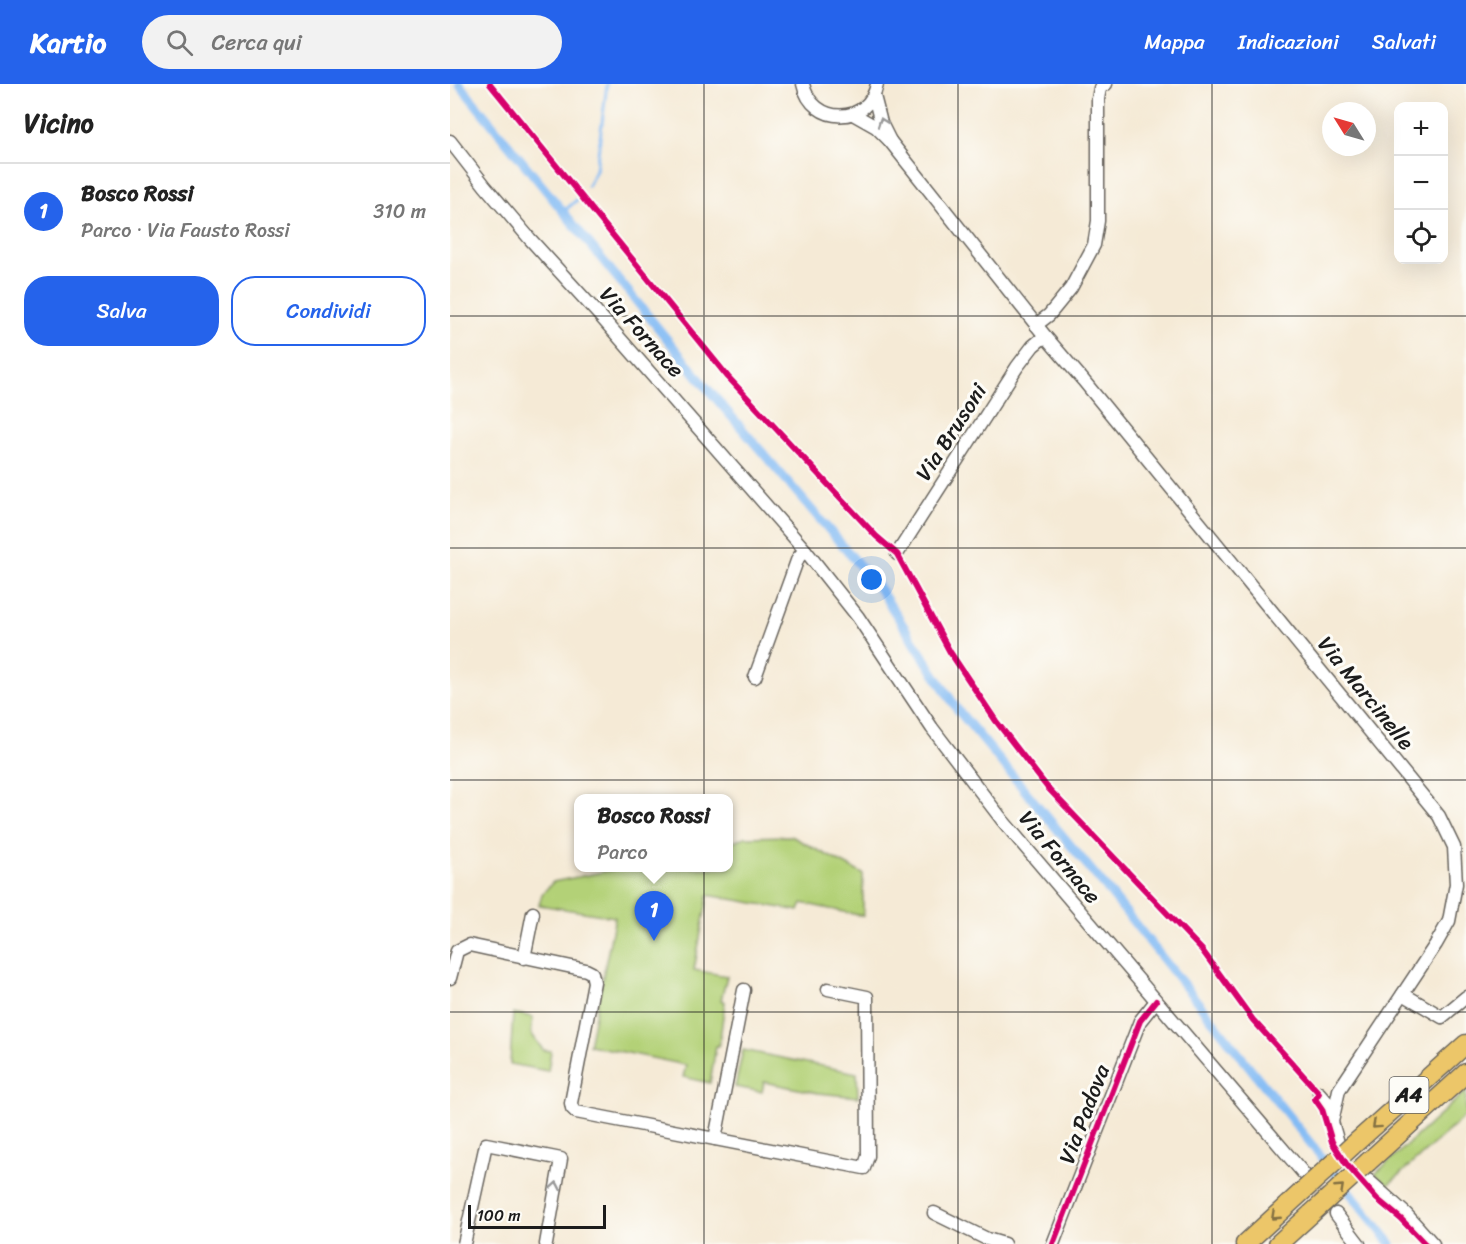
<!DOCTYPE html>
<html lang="it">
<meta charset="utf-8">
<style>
:root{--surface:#fff;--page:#f2f2f2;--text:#222;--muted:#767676;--line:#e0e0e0;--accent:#2563eb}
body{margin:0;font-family:Sriracha,sans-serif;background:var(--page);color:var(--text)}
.controls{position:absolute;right:18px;top:18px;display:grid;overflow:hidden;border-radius:12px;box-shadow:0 6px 24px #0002}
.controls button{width:54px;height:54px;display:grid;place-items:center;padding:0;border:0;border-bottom:2px solid var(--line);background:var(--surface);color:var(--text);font:30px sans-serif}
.compass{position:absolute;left:872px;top:18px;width:54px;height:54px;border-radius:50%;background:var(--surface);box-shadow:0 6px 24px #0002;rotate:307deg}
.scale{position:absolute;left:18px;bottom:15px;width:138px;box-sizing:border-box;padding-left:6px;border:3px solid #1c1c1c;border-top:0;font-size:16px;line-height:21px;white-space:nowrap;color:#1c1c1c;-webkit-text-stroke:4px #fdfcf7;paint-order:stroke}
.you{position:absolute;left:422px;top:496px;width:21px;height:21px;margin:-15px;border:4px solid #fff;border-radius:50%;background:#1a73e8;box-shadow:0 0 0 9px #1a73e833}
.badge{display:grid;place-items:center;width:39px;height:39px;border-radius:50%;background:var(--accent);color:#fff;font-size:20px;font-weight:700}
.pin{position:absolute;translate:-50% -50px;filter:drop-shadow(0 2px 3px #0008)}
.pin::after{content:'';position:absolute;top:32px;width:21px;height:18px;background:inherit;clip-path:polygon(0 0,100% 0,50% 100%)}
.popup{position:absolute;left:124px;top:710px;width:159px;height:78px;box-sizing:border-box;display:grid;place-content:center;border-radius:12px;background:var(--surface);filter:drop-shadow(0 2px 4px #0005);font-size:20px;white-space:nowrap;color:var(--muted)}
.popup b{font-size:22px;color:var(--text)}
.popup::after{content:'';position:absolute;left:50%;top:100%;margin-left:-12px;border:12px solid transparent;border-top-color:var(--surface)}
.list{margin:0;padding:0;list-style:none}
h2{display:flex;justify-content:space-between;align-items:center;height:78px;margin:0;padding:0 24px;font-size:26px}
h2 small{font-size:20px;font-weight:400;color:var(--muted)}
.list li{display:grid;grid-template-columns:39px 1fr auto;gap:18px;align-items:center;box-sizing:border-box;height:96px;padding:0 24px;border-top:2px solid var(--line)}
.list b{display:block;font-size:22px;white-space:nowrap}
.list p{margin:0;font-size:20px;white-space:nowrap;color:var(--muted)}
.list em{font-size:20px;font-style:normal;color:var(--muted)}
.actions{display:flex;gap:12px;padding:18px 24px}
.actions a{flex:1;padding:14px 0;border:2px solid var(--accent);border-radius:24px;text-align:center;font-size:21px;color:var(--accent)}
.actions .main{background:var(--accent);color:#fff}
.icon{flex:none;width:33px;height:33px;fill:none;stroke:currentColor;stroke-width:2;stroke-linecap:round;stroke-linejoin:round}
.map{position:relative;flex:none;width:1016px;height:1160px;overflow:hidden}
header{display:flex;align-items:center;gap:36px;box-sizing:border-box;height:84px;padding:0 30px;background:var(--accent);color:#fff}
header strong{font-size:28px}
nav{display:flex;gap:33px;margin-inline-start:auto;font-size:21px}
.search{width:420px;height:54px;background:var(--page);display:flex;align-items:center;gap:15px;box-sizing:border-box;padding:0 21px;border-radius:33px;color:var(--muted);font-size:22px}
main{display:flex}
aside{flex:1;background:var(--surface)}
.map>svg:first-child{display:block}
.green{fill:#b3d177;stroke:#68764a;stroke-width:1.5}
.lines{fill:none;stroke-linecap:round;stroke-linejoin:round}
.stream{stroke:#83bbf4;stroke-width:3}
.canal{stroke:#83bbf4;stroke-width:9}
.minor-tunnel{stroke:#d4cbba;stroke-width:12;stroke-dasharray:12 6;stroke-linecap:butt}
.minor-casing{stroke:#68645d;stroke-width:15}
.highway-casing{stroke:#68645d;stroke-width:21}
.minor{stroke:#fff;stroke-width:12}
.highway{stroke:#ecc669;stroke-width:18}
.highway-bridge-casing{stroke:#68645d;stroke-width:21;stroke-linecap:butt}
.highway-bridge{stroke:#ecc669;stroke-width:18}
.cycleway-casing{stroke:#fdfcf7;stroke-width:10}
.cycleway{stroke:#d6006c;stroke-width:6}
.oneway{stroke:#999}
.oneway2{stroke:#847142}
.grid{fill:none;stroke:#1c1c1c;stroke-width:1.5;stroke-opacity:0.55}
.labels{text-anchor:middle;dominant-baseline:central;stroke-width:6;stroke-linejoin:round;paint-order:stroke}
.shield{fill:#fdfcf7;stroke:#605f5e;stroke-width:1.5}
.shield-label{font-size:21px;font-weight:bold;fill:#1c1c1c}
.street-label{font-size:22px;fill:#1c1c1c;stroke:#fdfcf7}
</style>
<header>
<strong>Kartio</strong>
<div class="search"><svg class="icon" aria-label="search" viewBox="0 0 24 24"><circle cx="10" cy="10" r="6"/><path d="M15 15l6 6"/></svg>Cerca qui</div>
<nav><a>Mappa</a><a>Indicazioni</a><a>Salvati</a></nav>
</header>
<main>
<aside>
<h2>Vicino<small></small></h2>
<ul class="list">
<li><span class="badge">1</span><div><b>Bosco Rossi</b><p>Parco · Via Fausto Rossi</p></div><em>310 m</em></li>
</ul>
<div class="actions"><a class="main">Salva</a><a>Condividi</a></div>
</aside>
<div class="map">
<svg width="1016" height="1160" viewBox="0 0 1016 1160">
<rect width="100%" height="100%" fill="#fdfcf7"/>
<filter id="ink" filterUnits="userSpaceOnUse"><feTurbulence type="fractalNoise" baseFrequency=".0167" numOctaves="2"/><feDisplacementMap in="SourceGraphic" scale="12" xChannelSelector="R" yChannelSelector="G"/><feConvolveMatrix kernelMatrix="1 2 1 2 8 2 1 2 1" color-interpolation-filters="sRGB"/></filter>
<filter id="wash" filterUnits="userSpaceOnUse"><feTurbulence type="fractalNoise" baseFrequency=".008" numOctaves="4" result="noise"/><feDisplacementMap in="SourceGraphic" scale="24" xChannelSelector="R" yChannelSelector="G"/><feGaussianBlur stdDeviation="1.35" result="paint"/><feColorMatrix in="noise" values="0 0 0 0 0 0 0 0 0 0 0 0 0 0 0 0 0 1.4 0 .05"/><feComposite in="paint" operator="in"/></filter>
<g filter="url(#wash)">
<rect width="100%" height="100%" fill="#f5ead6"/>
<g class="green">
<path d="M341 752 413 790V832L352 819 349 827 258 811 244 886 277 892 271 916 275 918 269 962H266L260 999 233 993 236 981 139 961 165 833 89 821 92 810 103 798 172 784H279V760L295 753Z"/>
<path d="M63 929 83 933 81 949 93 966 101 967 98 987 60 980Z"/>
<path d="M293 966 407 989 408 1013 368 1009 314 998 312 1008 285 1003Z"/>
<path d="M1016 1007V1031L938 1101 925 1090Z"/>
</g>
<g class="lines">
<g class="stream">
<path d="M138 102 146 86 157 0"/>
<path d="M113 128 128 115"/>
</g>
<path class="canal" d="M9 0 257 304 429 504 507 625 662 811 941 1160"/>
</g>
</g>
<g filter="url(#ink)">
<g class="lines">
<path class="minor-tunnel" d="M856 1094 886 1130"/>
<defs>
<g id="minor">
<path d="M353 0C362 42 419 42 427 0"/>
<path d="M403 30 426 43 440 57 431 39 424 12"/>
<path d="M0 57 35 102 80 155 152 234 355 466 408 533 482 644 553 737 854 1090"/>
<path d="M440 57 595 252 633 296 989 732 1004 763 1006 800 999 837 986 860 889 1006 882 1038 888 1059"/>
<path d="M586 241 599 231 621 204 644 161 648 137V15L650 4 656 0"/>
<path d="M447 470 567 283 583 262 595 252"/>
<path d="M305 593 348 474 355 466"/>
<path d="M74 874 83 829"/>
<path d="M0 894 7 867 19 861 136 886 142 889 144 898 121 1019 122 1024 126 1028 414 1084 418 1072 417 913 378 905"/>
<path d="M953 910 992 933 1016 913"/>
<path d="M869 1009 884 1026"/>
<path d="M265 1055 294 906"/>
<path d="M918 1096 956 1130 983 1160"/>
<path d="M484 1129 537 1155 554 1160"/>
<path d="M886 1130 909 1160"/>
<path d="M14 1160 36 1060 111 1075 96 1160"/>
<path d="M603 1160 690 937 706 917"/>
</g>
<g id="highway">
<path d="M902 1062 1016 960"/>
<path d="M918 1078 1016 989"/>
<path d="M795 1160 855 1105"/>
<path d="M828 1160 861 1130"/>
</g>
</defs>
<use href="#minor" class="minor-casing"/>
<use href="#highway" class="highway-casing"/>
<use href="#minor" class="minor"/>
<use href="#highway" class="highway"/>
<defs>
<g id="highway-bridge">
<path d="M855 1105 902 1062"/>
<path d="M861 1130 918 1078"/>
</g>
</defs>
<use href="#highway-bridge" class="highway-bridge-casing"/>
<use href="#highway-bridge" class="highway-bridge"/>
<defs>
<g id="cycleway">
<path d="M40 0 278 293 426 452 447 470 500 568 546 637 597 703 752 866 803 936 869 1009 865 1015 872 1025 882 1058 897 1081 927 1115 951 1135 975 1160"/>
<path d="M603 1160 690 937 706 917"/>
</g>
</defs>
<use href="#cycleway" class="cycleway-casing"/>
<use href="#cycleway" class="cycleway"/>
</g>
<defs><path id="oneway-chevron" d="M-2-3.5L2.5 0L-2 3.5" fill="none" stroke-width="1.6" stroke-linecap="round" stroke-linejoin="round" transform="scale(1.5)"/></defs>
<g class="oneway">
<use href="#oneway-chevron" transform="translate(432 38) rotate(-110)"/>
<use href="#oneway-chevron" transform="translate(106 1102) rotate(-80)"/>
</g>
<g class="oneway2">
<use href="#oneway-chevron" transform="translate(926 1041) rotate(138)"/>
<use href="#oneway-chevron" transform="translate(890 1104) rotate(-43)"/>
<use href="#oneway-chevron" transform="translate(825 1132) rotate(137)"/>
</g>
</g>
<path class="grid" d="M254 0V1160M508 0V1160M762 0V1160M0 232H1016M0 464H1016M0 696H1016M0 928H1016"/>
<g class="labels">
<rect class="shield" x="939.5" y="993" width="39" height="36" rx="4.5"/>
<g class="shield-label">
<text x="959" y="1011">A4</text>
</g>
<g class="street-label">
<text transform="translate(192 248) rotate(48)">Via Fornace</text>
<text transform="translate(501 348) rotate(-57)">Via Brusoni</text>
<text transform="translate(916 609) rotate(51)">Via Marcinelle</text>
<text transform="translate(610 773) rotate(50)">Via Fornace</text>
<text transform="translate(634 1030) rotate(-69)">Via Padova</text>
</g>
</g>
</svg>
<div class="controls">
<button>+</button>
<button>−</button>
<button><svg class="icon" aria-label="locate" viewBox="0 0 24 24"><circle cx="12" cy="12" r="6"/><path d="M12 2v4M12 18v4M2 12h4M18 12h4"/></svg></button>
</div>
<svg class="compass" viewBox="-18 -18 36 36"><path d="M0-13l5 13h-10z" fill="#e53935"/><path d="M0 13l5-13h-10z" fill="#767676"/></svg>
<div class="scale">100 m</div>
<div class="you"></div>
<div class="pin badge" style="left:204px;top:857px">1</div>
<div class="popup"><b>Bosco Rossi</b>Parco</div>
</div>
</main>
